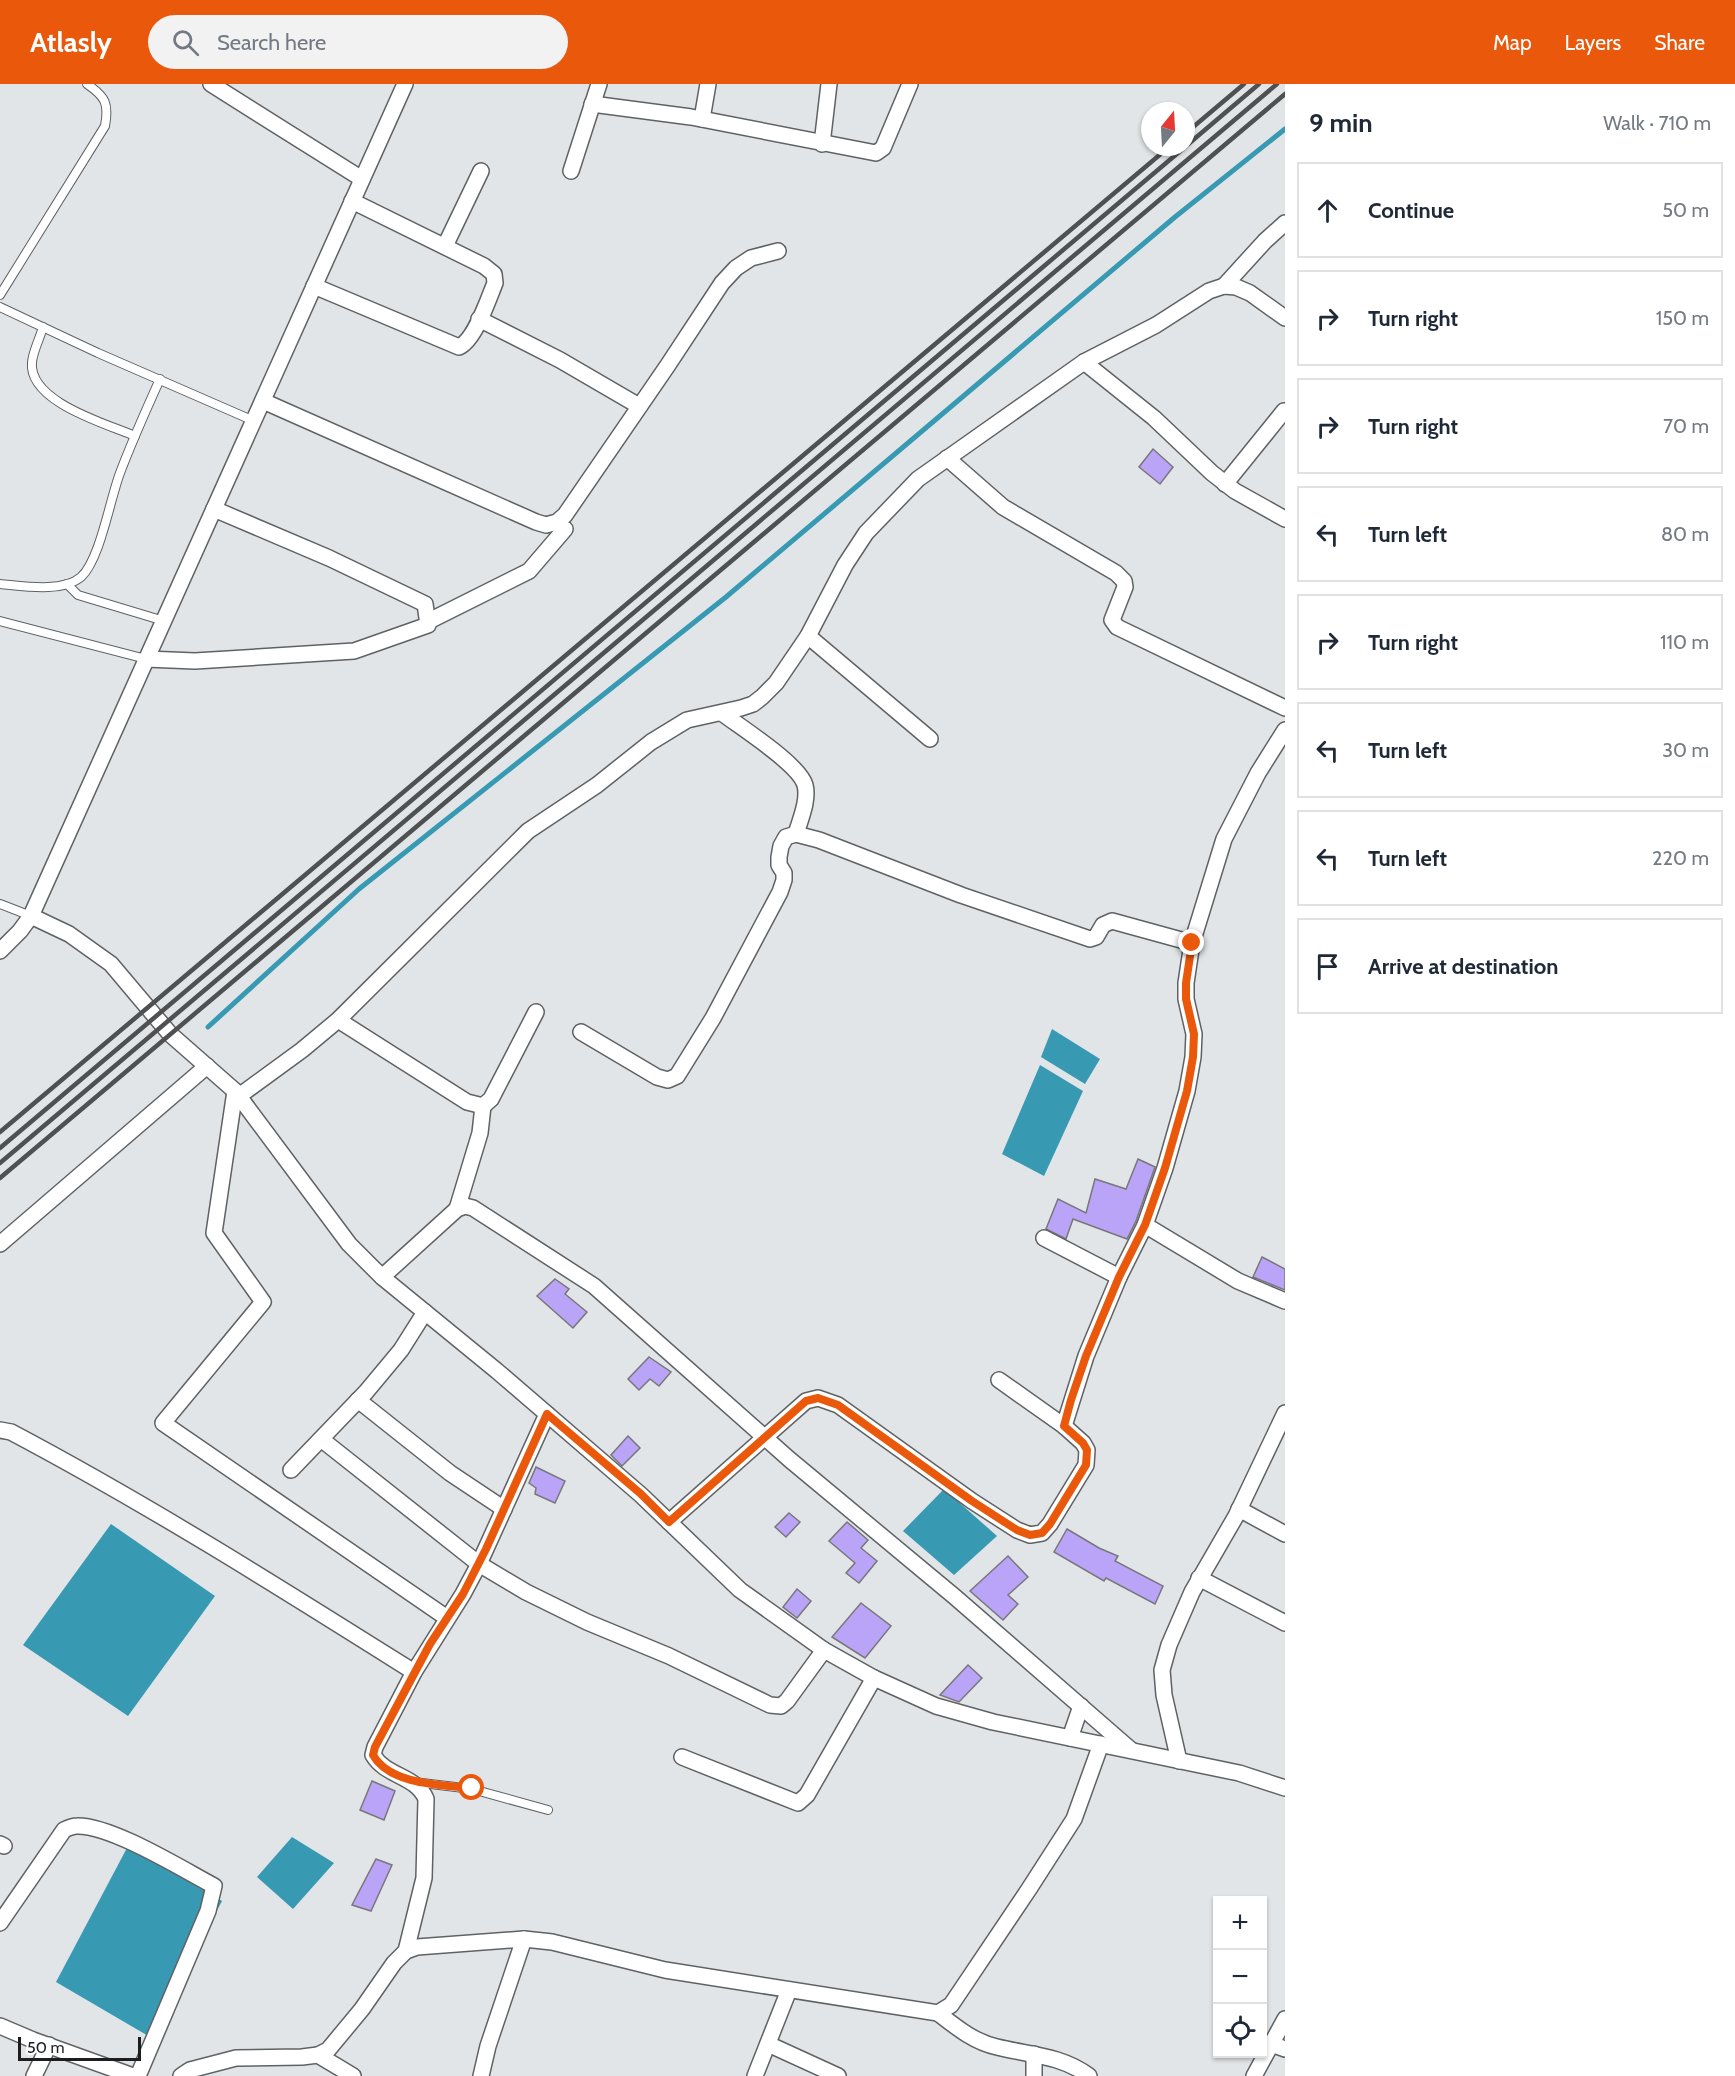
<!DOCTYPE html>
<meta charset="utf-8">
<style>
:root{--surface:#fff;--page:#f2f2f3;--text:#1f2937;--muted:#747a83;--line:#e0e1e3;--accent:#ea580c}
body{margin:0;font-family:Cabin,sans-serif;background:var(--page);color:var(--text)}
.controls{position:absolute;right:18px;bottom:18px;display:grid;overflow:hidden;border-radius:0px;box-shadow:0 2px 4px #0004}
.controls button{width:54px;height:54px;display:grid;place-items:center;padding:0;border:0;border-bottom:2px solid var(--line);background:var(--surface);color:var(--text);font:30px sans-serif}
.compass{position:absolute;left:1141px;top:18px;width:54px;height:54px;border-radius:50%;background:var(--surface);box-shadow:0 2px 4px #0004;rotate:18deg}
.scale{position:absolute;left:18px;bottom:15px;width:123px;box-sizing:border-box;padding-left:6px;border:3px solid #1c1d1f;border-top:0;font-size:16px;line-height:21px;white-space:nowrap;color:#1c1d1f;-webkit-text-stroke:4px #fff;paint-order:stroke}
.stop{position:absolute;width:18px;height:18px;margin:-14px;border:4px solid #ea580c;border-radius:50%;background:#fff}
.stop.end{background:#ea580c;border-color:#fff;box-shadow:0 2px 6px #0008}
.list{margin:0;padding:0;list-style:none}
h2{display:flex;justify-content:space-between;align-items:center;height:78px;margin:0;padding:0 24px;font-size:26px}
h2 small{font-size:20px;font-weight:400;color:var(--muted)}
.list li{display:grid;grid-template-columns:39px 1fr auto;gap:18px;align-items:center;box-sizing:border-box;height:96px;margin:0 12px 12px;padding:0 12px;border:2px solid var(--line);border-radius:0px}
.list b{display:block;font-size:22px;white-space:nowrap}
.list em{font-size:20px;font-style:normal;color:var(--muted)}
.icon{flex:none;width:33px;height:33px;fill:none;stroke:currentColor;stroke-width:2;stroke-linecap:round;stroke-linejoin:round}
.map{position:relative;flex:none;width:1285px;height:1992px;overflow:hidden}
header{display:flex;align-items:center;gap:36px;box-sizing:border-box;height:84px;padding:0 30px;background:var(--accent);color:#fff}
header strong{font-size:28px}
nav{display:flex;gap:33px;margin-inline-start:auto;font-size:21px}
.search{width:420px;height:54px;background:var(--page);display:flex;align-items:center;gap:15px;box-sizing:border-box;padding:0 21px;border-radius:33px;color:var(--muted);font-size:22px}
main{display:flex}
aside{flex:1;background:var(--surface)}
.map>svg:first-child{display:block}
.water{fill:#3799b2}
.lines{fill:none;stroke-linecap:round;stroke-linejoin:round}
.stream{stroke:#3799b2;stroke-width:5}
.building{fill:#baa4f8;stroke:#78777b;stroke-width:1.5}
.lane-casing{stroke:#5f6265;stroke-width:10}
.street-casing{stroke:#5f6265;stroke-width:18}
.lane{stroke:#fff;stroke-width:8}
.street{stroke:#fff;stroke-width:15}
.rail{stroke:#4e5052;stroke-width:4.5}
.route{stroke:#ea580c;stroke-width:8}
</style>
<header>
<strong>Atlasly</strong>
<div class="search"><svg class="icon" aria-label="search" viewBox="0 0 24 24"><circle cx="10" cy="10" r="6"/><path d="M15 15l6 6"/></svg>Search here</div>
<nav><a>Map</a><a>Layers</a><a>Share</a></nav>
</header>
<main>
<div class="map">
<svg width="1285" height="1992" viewBox="0 0 1285 1992">
<rect width="100%" height="100%" fill="#e1e5e8"/>
<g class="water">
<path d="M1052 945 1100 975 1085 1000 1041 973Z"/>
<path d="M1040 981 1083 1007 1044 1092 1002 1070Z"/>
<path d="M944 1405 997 1452 954 1491 903 1447Z"/>
<path d="M111 1440 215 1512 128 1632 23 1561Z"/>
<path d="M292 1753 334 1779 293 1825 257 1793Z"/>
<path d="M128 1762 222 1817 150 1953 56 1898Z"/>
</g>
<g class="lines">
<path class="stream" d="M208 943 359 805 726 513 1175 133 1285 45"/>
</g>
<g class="building">
<path d="M1153 365 1173 383 1160 400 1139 383Z"/>
<path d="M1138 1075 1155 1083 1136 1137 1127 1155 1073 1135 1066 1155 1046 1145 1058 1115 1086 1129 1095 1095 1126 1105Z"/>
<path d="M1262 1173 1285 1185V1206L1253 1193Z"/>
<path d="M555 1195 569 1205 565 1210 587 1228 573 1244 537 1212Z"/>
<path d="M649 1273 671 1288 659 1302 650 1295 639 1306 628 1295Z"/>
<path d="M628 1352 640 1364 622 1382 611 1371Z"/>
<path d="M536 1383 565 1397 555 1419 535 1410 536 1404 529 1399Z"/>
<path d="M789 1429 800 1438 786 1453 775 1443Z"/>
<path d="M847 1438 868 1456 861 1464 877 1477 859 1499 846 1489 855 1479 829 1457Z"/>
<path d="M1067 1445 1099 1464 1118 1472 1115 1477 1163 1502 1155 1520 1106 1494 1104 1497 1054 1468Z"/>
<path d="M1008 1472 1028 1493 1008 1511 1018 1520 1003 1536 970 1507Z"/>
<path d="M797 1505 811 1517 797 1534 783 1523Z"/>
<path d="M861 1519 891 1542 865 1574 832 1553Z"/>
<path d="M968 1581 982 1594 959 1618 940 1611Z"/>
<path d="M372 1697 395 1707 384 1736 360 1726Z"/>
<path d="M376 1775 392 1781 371 1827 352 1821Z"/>
</g>
<g class="lines">
<defs>
<g id="lane">
<path d="M0 211 105 42C109 20 106 13 87 0"/>
<path d="M0 223 98 269 254 337"/>
<path d="M43 243C40 254 33 267 32 278 28 318 107 340 135 352"/>
<path d="M0 500C23 502 62 509 81 493 100 476 110 415 120 389 132 357 146 326 160 295"/>
<path d="M67 500 78 511 164 537"/>
<path d="M0 537 146 575"/>
<path d="M0 820 31 832"/>
<path d="M414 1698 472 1705 548 1726"/>
</g>
<g id="street">
<path d="M211 0 362 95"/>
<path d="M592 20 691 33 876 69 883 64 910 0"/>
<path d="M702 35 708 0"/>
<path d="M822 60 829 0"/>
<path d="M571 87 599 0"/>
<path d="M445 162 481 87"/>
<path d="M314 202 459 263C475 256 488 216 495 199L494 190 484 182 352 117"/>
<path d="M1224 202 1265 157 1285 139"/>
<path d="M479 235 560 276 639 322"/>
<path d="M1084 278 1154 334 1212 389 1235 407 1285 435"/>
<path d="M263 317 536 438 546 441 557 438 565 431 668 281 722 199 736 184 751 174 778 167"/>
<path d="M947 374 1003 423 1116 489 1124 497 1125 503 1112 536 1117 543 1285 624"/>
<path d="M1225 400 1284 327"/>
<path d="M427 538 529 487 565 445"/>
<path d="M808 552 930 655"/>
<path d="M146 575 195 577 354 567 428 541 425 520 329 474 214 425"/>
<path d="M722 629C740 643 799 680 805 701 809 716 800 736 796 750"/>
<path d="M31 832 69 850 111 880 170 950 235 1007 349 1160 382 1193 497 1287 641 1411 740 1506 824 1566 874 1594 936 1622 993 1638 1239 1689 1285 1704"/>
<path d="M0 867 20 847 31 832 405 0"/>
<path d="M338 936 467 1018 483 1022 491 1015 536 928"/>
<path d="M581 948 657 993 668 996 677 992 713 934 780 808 784 796V789L779 781V773L781 762 786 753 796 750 819 756 961 811 1090 855 1096 853 1103 841 1112 837 1192 859"/>
<path d="M235 1007 214 1149 263 1218 163 1339 447 1534"/>
<path d="M239 1012 302 966 338 936 528 747 597 701 651 658 687 636 741 624 753 620 762 613 776 599 808 552 845 481 866 449 918 395 1084 278 1156 241 1209 207 1224 202 1236 203 1250 209 1285 234"/>
<path d="M457 1125 480 1049 483 1022"/>
<path d="M1145 1141 1238 1197 1285 1217"/>
<path d="M1044 1154 1119 1193"/>
<path d="M0 1160 207 982"/>
<path d="M382 1193 457 1125 465 1122 473 1124 594 1202 789 1375 955 1513 1131 1666"/>
<path d="M358 1316 450 1389 504 1425"/>
<path d="M1064 1342 1086 1272 1119 1193 1145 1141 1165 1084 1187 1007 1193 973 1194 950 1186 915V899L1192 859 1224 755 1258 689 1285 646"/>
<path d="M0 1346 11 1348C149 1421 282 1505 414 1588"/>
<path d="M321 1355 479 1480 526 1508 587 1538 669 1572 770 1621 781 1622 787 1617 824 1566"/>
<path d="M291 1386 366 1308 401 1266 425 1228"/>
<path d="M1239 1425 1285 1450"/>
<path d="M669 1438 806 1317 818 1314 838 1321 972 1417 1017 1446 1030 1451 1042 1449 1050 1440 1086 1381 1087 1366 1083 1359 1064 1342 999 1296"/>
<path d="M1199 1494 1285 1539"/>
<path d="M1070 1654 1081 1622"/>
<path d="M682 1673 798 1719 807 1711 874 1594"/>
<path d="M1179 1677 1164 1611 1162 1586 1169 1561 1192 1508 1236 1432 1285 1329"/>
<path d="M0 1760 4 1762"/>
<path d="M0 1839 64 1746C68 1744 72 1742 77 1742 111 1741 182 1785 214 1802L208 1827 138 1992"/>
<path d="M406 1867 424 1794 426 1715C416 1691 386 1693 373 1671L375 1663 414 1588 463 1510 479 1480 547 1330"/>
<path d="M938 1929C956 1943 974 1958 997 1963 1029 1971 1061 1971 1089 1992"/>
<path d="M0 1942 33 1956 133 1992"/>
<path d="M768 1960 838 1992"/>
<path d="M1271 1960 1285 1965"/>
<path d="M1034 1970V1992"/>
<path d="M318 1971 353 1992"/>
<path d="M34 1992 49 1961"/>
<path d="M181 1992 190 1986 236 1974 302 1973 318 1971 328 1966 362 1925 394 1879 406 1867 417 1863 524 1855 552 1858 665 1886 938 1929 951 1921 1029 1805 1074 1735 1101 1660"/>
<path d="M481 1992 488 1962 524 1855"/>
<path d="M755 1992 789 1906"/>
<path d="M1254 1992 1285 1935"/>
</g>
</defs>
<use href="#lane" class="lane-casing"/>
<use href="#street" class="street-casing"/>
<use href="#lane" class="lane"/>
<use href="#street" class="street"/>
<g class="rail">
<path d="M1186 49 1244 0"/>
<path d="M1186 62 1259 0"/>
<path d="M0 1048 1169 63"/>
<path d="M0 1064 1185 63"/>
<path d="M0 1079 1277 0"/>
<path d="M0 1094 1285 10"/>
</g>
</g>
<g class="lines">
<path class="route" d="M472 1704C442 1701 390 1701 373 1671L375 1663 430 1560 463 1510 486 1465 547 1330 641 1410 669 1438 806 1317 818 1314 838 1321 972 1417 1017 1446 1030 1451 1042 1449 1050 1440 1086 1381 1087 1366 1083 1359 1064 1342 1071 1316 1086 1272 1119 1193 1145 1141 1165 1084 1187 1007 1193 973 1194 950 1186 915V899L1192 859"/>
</g>
</svg>
<div class="controls">
<button>+</button>
<button>−</button>
<button><svg class="icon" aria-label="locate" viewBox="0 0 24 24"><circle cx="12" cy="12" r="6"/><path d="M12 2v4M12 18v4M2 12h4M18 12h4"/></svg></button>
</div>
<svg class="compass" viewBox="-18 -18 36 36"><path d="M0-13l5 13h-10z" fill="#e53935"/><path d="M0 13l5-13h-10z" fill="#747a83"/></svg>
<div class="scale">50 m</div>
<div class="stop" style="left:472px;top:1704px"></div>
<div class="stop end" style="left:1192px;top:859px"></div>
</div>
<aside>
<h2>9 min<small>Walk · 710 m</small></h2>
<ul class="list">
<li><svg class="icon" aria-label="ahead" viewBox="0 0 24 24"><path d="M12 20V5M6 11l6-6 6 6"/></svg><div><b>Continue</b></div><em>50 m</em></li>
<li><svg class="icon" aria-label="right" viewBox="0 0 24 24"><path d="M7 20v-9h11M14 6l5 5-5 5"/></svg><div><b>Turn right</b></div><em>150 m</em></li>
<li><svg class="icon" aria-label="right" viewBox="0 0 24 24"><path d="M7 20v-9h11M14 6l5 5-5 5"/></svg><div><b>Turn right</b></div><em>70 m</em></li>
<li><svg class="icon" aria-label="left" viewBox="0 0 24 24"><path d="M17 20v-9H6M10 6l-5 5 5 5"/></svg><div><b>Turn left</b></div><em>80 m</em></li>
<li><svg class="icon" aria-label="right" viewBox="0 0 24 24"><path d="M7 20v-9h11M14 6l5 5-5 5"/></svg><div><b>Turn right</b></div><em>110 m</em></li>
<li><svg class="icon" aria-label="left" viewBox="0 0 24 24"><path d="M17 20v-9H6M10 6l-5 5 5 5"/></svg><div><b>Turn left</b></div><em>30 m</em></li>
<li><svg class="icon" aria-label="left" viewBox="0 0 24 24"><path d="M17 20v-9H6M10 6l-5 5 5 5"/></svg><div><b>Turn left</b></div><em>220 m</em></li>
<li><svg class="icon" aria-label="arrive" viewBox="0 0 24 24"><path d="M6 21V4h12l-3 4 3 4H6"/></svg><div><b>Arrive at destination</b></div></li>
</ul>
</aside>
</main>
